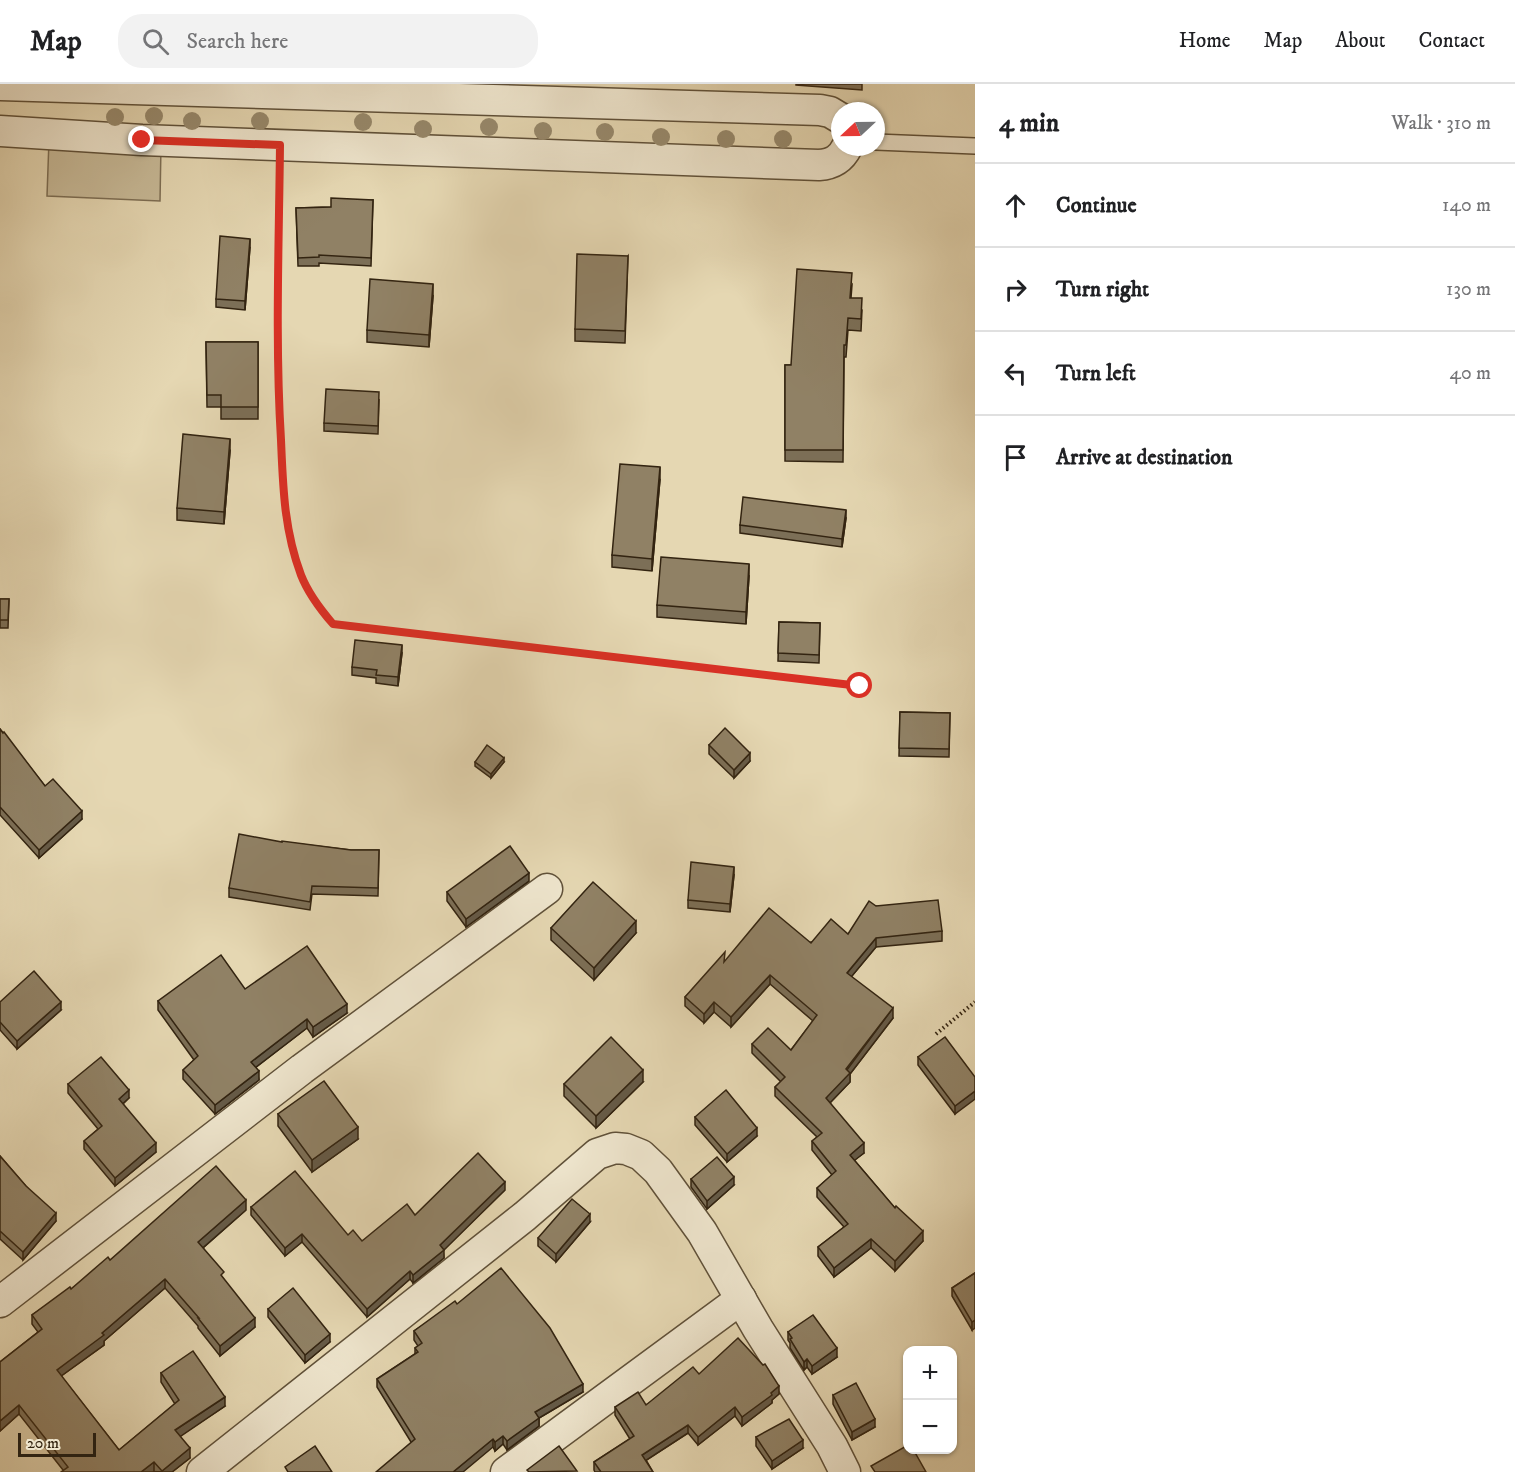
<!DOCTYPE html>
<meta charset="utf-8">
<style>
:root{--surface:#fff;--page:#f2f2f2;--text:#202124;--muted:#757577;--line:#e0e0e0}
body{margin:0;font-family:"IM FELL DW Pica",serif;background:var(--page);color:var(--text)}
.controls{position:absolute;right:18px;bottom:18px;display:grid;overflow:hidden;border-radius:12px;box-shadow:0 2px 4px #0004}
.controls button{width:54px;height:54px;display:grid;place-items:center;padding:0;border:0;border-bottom:2px solid var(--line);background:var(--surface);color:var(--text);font:30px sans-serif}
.compass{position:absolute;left:831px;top:18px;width:54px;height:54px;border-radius:50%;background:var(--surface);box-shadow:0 2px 4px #0004;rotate:248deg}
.scale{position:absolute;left:18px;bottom:15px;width:78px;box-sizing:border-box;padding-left:6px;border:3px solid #332411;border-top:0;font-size:16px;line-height:21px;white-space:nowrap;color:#332411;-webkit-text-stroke:4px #eee5cd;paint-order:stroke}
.stop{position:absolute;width:18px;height:18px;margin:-14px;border:4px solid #d93025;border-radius:50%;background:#fff}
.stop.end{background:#d93025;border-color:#fff;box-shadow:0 2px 6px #0008}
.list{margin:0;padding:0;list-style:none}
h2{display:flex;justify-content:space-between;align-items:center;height:78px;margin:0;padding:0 24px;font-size:26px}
h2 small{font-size:20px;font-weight:400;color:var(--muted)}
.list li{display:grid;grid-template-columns:39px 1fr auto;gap:18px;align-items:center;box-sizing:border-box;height:84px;padding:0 24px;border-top:2px solid var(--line)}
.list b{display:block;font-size:22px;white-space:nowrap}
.list em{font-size:20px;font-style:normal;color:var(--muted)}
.icon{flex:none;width:33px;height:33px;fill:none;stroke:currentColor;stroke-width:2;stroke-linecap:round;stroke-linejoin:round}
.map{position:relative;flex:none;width:975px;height:1388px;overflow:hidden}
header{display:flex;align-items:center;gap:36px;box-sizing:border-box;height:84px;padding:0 30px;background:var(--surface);border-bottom:2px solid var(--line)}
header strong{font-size:28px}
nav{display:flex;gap:33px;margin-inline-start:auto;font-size:21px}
.search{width:420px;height:54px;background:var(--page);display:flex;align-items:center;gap:15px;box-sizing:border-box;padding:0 21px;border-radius:24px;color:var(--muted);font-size:22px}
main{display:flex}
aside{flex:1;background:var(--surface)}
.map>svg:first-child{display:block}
.grass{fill:#c7b997;stroke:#7d6e54;stroke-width:1.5}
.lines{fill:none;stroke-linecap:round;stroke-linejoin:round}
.lane-casing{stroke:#605139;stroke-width:18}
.street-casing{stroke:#605139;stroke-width:33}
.path{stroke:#332411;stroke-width:4;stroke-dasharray:1.5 3;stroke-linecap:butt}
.lane{stroke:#eee5cd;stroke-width:15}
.street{stroke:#eee5cd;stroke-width:30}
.tree{fill:#97896c}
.wall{fill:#7c6f57;stroke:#332411;stroke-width:1.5}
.shaded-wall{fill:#655a47;stroke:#332411;stroke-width:1.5}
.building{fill:#908165;stroke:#332411;stroke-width:1.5}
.route{stroke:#d93025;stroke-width:8}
</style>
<header>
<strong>Map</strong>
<div class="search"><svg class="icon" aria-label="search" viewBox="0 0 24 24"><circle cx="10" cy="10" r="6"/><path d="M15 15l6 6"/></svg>Search here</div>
<nav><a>Home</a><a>Map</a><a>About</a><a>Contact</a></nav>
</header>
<main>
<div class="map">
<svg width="975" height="1388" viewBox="0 0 975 1388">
<rect width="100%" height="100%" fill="#e5d7b2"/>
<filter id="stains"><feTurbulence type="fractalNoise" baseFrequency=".00333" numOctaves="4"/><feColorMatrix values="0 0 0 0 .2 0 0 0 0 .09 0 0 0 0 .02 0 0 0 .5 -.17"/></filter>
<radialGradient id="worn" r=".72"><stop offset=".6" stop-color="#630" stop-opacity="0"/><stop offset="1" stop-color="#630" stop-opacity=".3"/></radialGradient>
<path class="grass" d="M49 56 161 61 160 117 47 112Z"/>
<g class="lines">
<defs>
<path id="lane" d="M876 58 975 62"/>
<g id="street">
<path d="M0 1 820 26 830 28 840 34"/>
<path d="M0 47 142 56 819 81C833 80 841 75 847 63"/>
<path d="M0 1218 302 985 547 805"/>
<path d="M202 1388 525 1132 597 1070 615 1064 626 1065 641 1071 658 1087 702 1148 758 1245 832 1362 845 1388"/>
<path d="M506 1388 741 1215"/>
</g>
</defs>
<use href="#lane" class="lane-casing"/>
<use href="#street" class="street-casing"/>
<g class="path">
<path d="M279 89 278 304 285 433 292 461 301 493 318 523 333 540 860 602"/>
<path d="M936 950 975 918"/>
</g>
<use href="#lane" class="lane"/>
<use href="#street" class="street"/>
</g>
<g class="tree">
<circle cx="154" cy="32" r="9"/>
<circle cx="115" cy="33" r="9"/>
<circle cx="192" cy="37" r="9"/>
<circle cx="260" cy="37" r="9"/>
<circle cx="363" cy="38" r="9"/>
<circle cx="489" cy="43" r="9"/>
<circle cx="423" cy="45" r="9"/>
<circle cx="543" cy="47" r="9"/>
<circle cx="605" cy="48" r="9"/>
<circle cx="661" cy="53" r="9"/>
<circle cx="726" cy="55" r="9"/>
<circle cx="783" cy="55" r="9"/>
</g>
<g class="wall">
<path d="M796 0H862V6L796 1Z"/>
<path d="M373 116 371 182 319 179V182H298L296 124 331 123Z"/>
<path d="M250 163 245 226 216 223V215Z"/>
<path d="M628 172 625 259 575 257V245Z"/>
<path d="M852 201 851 214 862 226 861 247 848 246 846 273H844L843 378 785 377V281H791Z"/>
<path d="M433 212 429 263 367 258V246Z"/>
<path d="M206 258H258V335H221V323H207Z"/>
<path d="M379 316 378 350 324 347V339Z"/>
<path d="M230 367 224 440 177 436V424Z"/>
<path d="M660 395 652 487 612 483V471Z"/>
<path d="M846 434 842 463 740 449V441Z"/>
<path d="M749 492 746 540 657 533V521Z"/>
<path d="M0 515H9L8 544H0Z"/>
<path d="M779 538 820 539 819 579 778 577Z"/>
<path d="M402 569 398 602 376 599V594L352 591V583Z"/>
<path d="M900 628 950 629 949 673 899 672Z"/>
<path d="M0 645 45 702 82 735 39 774 0 731Z"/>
<path d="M709 661 750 677 734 694 709 670Z"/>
<path d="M475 678H504L491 694 475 682Z"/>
<path d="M282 758 351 766H379L378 812 312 810 310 826 229 813V804Z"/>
<path d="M734 791 730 828 688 824V816Z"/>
<path d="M529 797 466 843 447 817V808Z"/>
<path d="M876 822 942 847V857L876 863 851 893 893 934 850 990V998L830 1019 864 1069 854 1076 923 1157 895 1187 871 1164 834 1193 818 1172V1163L844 1143 817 1113V1104L832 1091 812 1066V1057L817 1053 775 1012V1003L781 998 752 969V960L791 966 813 937 770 900 731 943 714 928 704 939 685 922V913L725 877 848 850Z"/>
<path d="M551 844 636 849 594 896 551 856Z"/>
<path d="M245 905 347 929 313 953 307 944 256 983 259 996 215 1030 183 995V986L194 976 158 926V917Z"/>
<path d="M0 918 61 926 17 965 0 946Z"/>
<path d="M918 973 975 993 955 1030 918 981Z"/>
<path d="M643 998 596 1044 564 1012V1000Z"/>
<path d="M68 1000 129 1014 123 1020 156 1068 115 1102 84 1065V1057L98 1045 68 1009Z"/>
<path d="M278 1030 358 1055 312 1088 278 1042Z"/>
<path d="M695 1033 757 1052 727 1078 695 1041Z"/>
<path d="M0 1072 56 1137 23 1176 0 1155Z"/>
<path d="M691 1095 734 1101 707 1125 691 1103Z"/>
<path d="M505 1106 443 1166 444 1174 413 1199 410 1195 367 1233 302 1158 285 1172 251 1131V1123L348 1151 362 1157 415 1131Z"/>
<path d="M246 1126 203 1164 255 1243 220 1272 198 1244V1242L165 1204 104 1257V1261L61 1292 119 1366 175 1320 161 1298V1289L225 1322 180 1352 190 1374 172 1388 63 1386 19 1330 0 1347V1278L38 1248 32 1240V1231L71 1205 110 1176Z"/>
<path d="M590 1138 556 1178 538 1162V1154Z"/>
<path d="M975 1189 972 1246 952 1212V1204Z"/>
<path d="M457 1220 583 1308 539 1334V1342L507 1366 503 1360 495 1367 493 1363 411 1358 377 1303V1295L415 1270V1264L418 1262 414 1256V1247Z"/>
<path d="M268 1225 330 1258 305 1279 268 1233Z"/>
<path d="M788 1248 837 1273 812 1290 807 1283 804 1286 790 1264V1259L788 1256Z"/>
<path d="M699 1290 779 1310 772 1316V1319L742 1342 735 1332 698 1361 688 1349 646 1376 653 1388H595L594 1386V1378L630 1355 615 1331V1323L646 1321Z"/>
<path d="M833 1311 875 1343 852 1356 833 1320Z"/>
<path d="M756 1353 803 1364 772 1385 756 1362Z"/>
</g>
<g class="shaded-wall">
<path d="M250 155V163L245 226V217Z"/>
<path d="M433 200V212L429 263V251Z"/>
<path d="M230 355V367L224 440V428Z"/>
<path d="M660 383V395L652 487V475Z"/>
<path d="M846 426V434L842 463V455Z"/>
<path d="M749 480V492L746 540V528Z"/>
<path d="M402 561V569L398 602V593Z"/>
<path d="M750 669V677L734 694V686Z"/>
<path d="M504 674V678L491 694V690Z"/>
<path d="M82 727V735L39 774V766Z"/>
<path d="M734 783V791L730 828V820Z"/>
<path d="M529 789V797L466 843V835Z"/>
<path d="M636 837V849L594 896V884Z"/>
<path d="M876 854V863L847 898V889Z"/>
<path d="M770 891V900L731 943V933Z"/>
<path d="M61 918V926L17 965V957Z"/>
<path d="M714 918V928L704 939V930Z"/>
<path d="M347 920V929L313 953V943Z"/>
<path d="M893 924V934L850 990V998L826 1023V1014Z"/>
<path d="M307 935V944L251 987V978Z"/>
<path d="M643 986V998L596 1044V1032Z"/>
<path d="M259 987V996L215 1030V1021Z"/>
<path d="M129 1006V1014L119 1023V1015Z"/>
<path d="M975 1007V1015L955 1030V1022Z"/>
<path d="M358 1043V1055L312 1088V1076Z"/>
<path d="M757 1044V1052L727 1078V1070Z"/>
<path d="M156 1059V1068L115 1102V1094Z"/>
<path d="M864 1059V1069L850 1080V1071Z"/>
<path d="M734 1093V1101L707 1125V1117Z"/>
<path d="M505 1098V1106L440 1170V1161Z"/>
<path d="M246 1116V1126L198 1168V1158Z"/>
<path d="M56 1129V1137L23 1176V1168Z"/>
<path d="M590 1130V1138L556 1178V1170Z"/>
<path d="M923 1147V1157L895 1187V1177Z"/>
<path d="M302 1150V1158L285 1172V1164Z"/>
<path d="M871 1155V1164L834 1193V1184Z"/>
<path d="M444 1166V1174L413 1199V1191Z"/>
<path d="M410 1187V1195L367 1233V1225Z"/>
<path d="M165 1195V1204L104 1257V1261L57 1295V1286L102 1249Z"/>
<path d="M255 1234V1243L220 1272V1262Z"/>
<path d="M975 1236V1244L972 1246V1238Z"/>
<path d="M330 1250V1258L305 1279V1271Z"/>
<path d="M837 1264V1273L812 1290V1282Z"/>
<path d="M807 1275V1283L804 1286V1278Z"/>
<path d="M583 1300V1308L539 1334V1342L507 1366V1357L535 1328Z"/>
<path d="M779 1302V1310L772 1316V1319L742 1342V1333Z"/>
<path d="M225 1313V1322L175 1356V1346Z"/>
<path d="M19 1321V1330L0 1347V1337Z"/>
<path d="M735 1323V1332L698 1361V1353Z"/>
<path d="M875 1335V1343L852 1356V1348Z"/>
<path d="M688 1341V1349L642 1379V1371Z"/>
<path d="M503 1352V1360L495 1367V1358Z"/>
<path d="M493 1355V1363L463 1388H453Z"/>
<path d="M803 1356V1364L772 1385V1377Z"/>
<path d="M190 1364V1374L172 1388H162V1387Z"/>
<path d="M154 1378V1387L153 1388H141Z"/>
</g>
<g class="building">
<path d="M331 114 373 116 371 174 319 171V173L298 174 296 124 331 123Z"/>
<path d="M220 152 250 155 245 217 216 215Z"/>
<path d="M577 170 628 172 625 247 575 245Z"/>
<path d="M797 185 852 189 850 214H862L861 235 848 234 846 261H844L843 366H785V281H791Z"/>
<path d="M370 195 433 200 429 251 367 246Z"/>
<path d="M206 258H258V323H221V311H207Z"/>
<path d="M326 305 379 308 378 342 324 339Z"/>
<path d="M183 350 230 355 224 428 177 424Z"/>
<path d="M620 380 660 383 652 475 612 471Z"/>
<path d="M743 413 846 426 842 455 740 441Z"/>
<path d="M661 473 749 480 746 528 657 521Z"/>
<path d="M0 515H9L8 536H0Z"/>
<path d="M779 538 820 539 819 571 778 569Z"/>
<path d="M355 556 402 561 398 593 376 591 377 586 352 583Z"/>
<path d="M900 628 950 629 949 665 899 664Z"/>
<path d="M725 644 750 669 734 686 709 661Z"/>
<path d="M0 645 3 649 4 648 45 702 53 695 82 727 39 766 0 723Z"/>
<path d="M487 661 504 674 491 690 475 678Z"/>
<path d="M239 750 282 758V757L351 766H379L378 804 312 802 310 818 229 804Z"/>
<path d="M510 762 529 789 466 835 447 808Z"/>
<path d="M691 778 734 783 730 820 688 816Z"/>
<path d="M593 798 636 837 594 884 551 844Z"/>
<path d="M938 816 942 847 876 854 847 889 893 924 846 985 850 989 826 1014 864 1059 850 1071 895 1124 896 1122 923 1147 895 1177 871 1155 834 1184 818 1163 848 1140 817 1104 836 1087 812 1057 822 1049 775 1003 785 993 752 960 768 944 791 966 817 931 770 891 731 933 714 918 704 930 685 913 725 868 724 878 769 824 811 859 831 835 848 850 869 817 876 822Z"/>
<path d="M307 862 347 920 313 943 307 935 251 978 259 987 215 1021 183 986 198 972 158 917 221 871 245 905Z"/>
<path d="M34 887 61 918 17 957 0 938V918Z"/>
<path d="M611 953 643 986 596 1032 564 1000Z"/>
<path d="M945 953 975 993V1007L955 1022 918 973Z"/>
<path d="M101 973 129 1006 119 1015 156 1059 115 1094 84 1057 102 1042 68 1000Z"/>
<path d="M324 997 358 1043 312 1076 278 1030Z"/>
<path d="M726 1006 757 1044 727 1070 695 1033Z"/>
<path d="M478 1069 505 1098 440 1161 444 1166 413 1191 410 1187 367 1225 302 1150 285 1164 251 1123 295 1087 348 1151 353 1146 362 1157 407 1120 415 1131Z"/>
<path d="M0 1072 26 1102 56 1129 23 1168 0 1147Z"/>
<path d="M717 1073 734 1093 707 1117 691 1095Z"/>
<path d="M216 1082 246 1116 198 1158 224 1188 221 1191 255 1234 220 1262 198 1234H199L165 1195 102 1249 104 1251 57 1286 119 1366 179 1316 161 1289 193 1267 225 1313 175 1346 190 1364 162 1387 154 1378 141 1388H61L68 1383 19 1321 0 1337V1278L42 1245 32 1231 70 1203 71 1205 108 1173 110 1176Z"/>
<path d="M572 1115 590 1130 556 1170 538 1154Z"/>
<path d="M501 1184 550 1244 583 1300 535 1328 539 1334 507 1357 503 1352 495 1358 493 1355 453 1388H376L415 1355 377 1295 418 1268 415 1264 422 1259 414 1247 455 1217 457 1220Z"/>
<path d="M975 1189V1236L972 1238 952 1204Z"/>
<path d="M293 1204 330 1250 305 1271 268 1225Z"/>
<path d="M813 1231 837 1264 812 1282 807 1275 804 1278 790 1255 792 1254 788 1248Z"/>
<path d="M738 1254 763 1281 765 1280 779 1302 771 1309 772 1311 742 1333 735 1323 698 1353 688 1341 642 1371 653 1388H601L594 1378 634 1352 615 1323 638 1308 646 1321 693 1283 699 1290Z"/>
<path d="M856 1299 875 1335 852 1348 833 1311Z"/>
<path d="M789 1335 803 1356 772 1377 756 1353Z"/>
<path d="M908 1361V1365H913L926 1388H875L871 1382Z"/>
<path d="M315 1362 332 1388H288L285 1383Z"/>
<path d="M559 1362 577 1387 529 1388 527 1386Z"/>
</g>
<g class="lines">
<path class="route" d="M142 56 280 61C279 159 275 258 281 356 283 403 284 446 301 491 308 509 320 525 333 540L860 602"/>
</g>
<rect width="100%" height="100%" filter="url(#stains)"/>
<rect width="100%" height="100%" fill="url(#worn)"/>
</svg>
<div class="controls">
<button>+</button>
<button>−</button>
</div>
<svg class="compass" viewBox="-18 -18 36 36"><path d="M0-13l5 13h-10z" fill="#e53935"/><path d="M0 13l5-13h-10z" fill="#757577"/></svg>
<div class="scale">20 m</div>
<div class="stop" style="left:860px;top:602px"></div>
<div class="stop end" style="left:142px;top:56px"></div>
</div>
<aside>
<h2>4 min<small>Walk · 310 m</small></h2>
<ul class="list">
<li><svg class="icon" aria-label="ahead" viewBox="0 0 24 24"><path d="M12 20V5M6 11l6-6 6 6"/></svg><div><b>Continue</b></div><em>140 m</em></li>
<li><svg class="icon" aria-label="right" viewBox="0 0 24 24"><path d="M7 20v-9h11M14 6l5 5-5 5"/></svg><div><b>Turn right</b></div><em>130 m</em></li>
<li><svg class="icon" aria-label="left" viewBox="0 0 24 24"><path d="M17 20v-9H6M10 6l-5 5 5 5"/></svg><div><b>Turn left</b></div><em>40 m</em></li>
<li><svg class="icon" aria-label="arrive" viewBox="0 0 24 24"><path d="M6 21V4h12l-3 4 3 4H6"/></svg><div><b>Arrive at destination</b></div></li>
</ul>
</aside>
</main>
